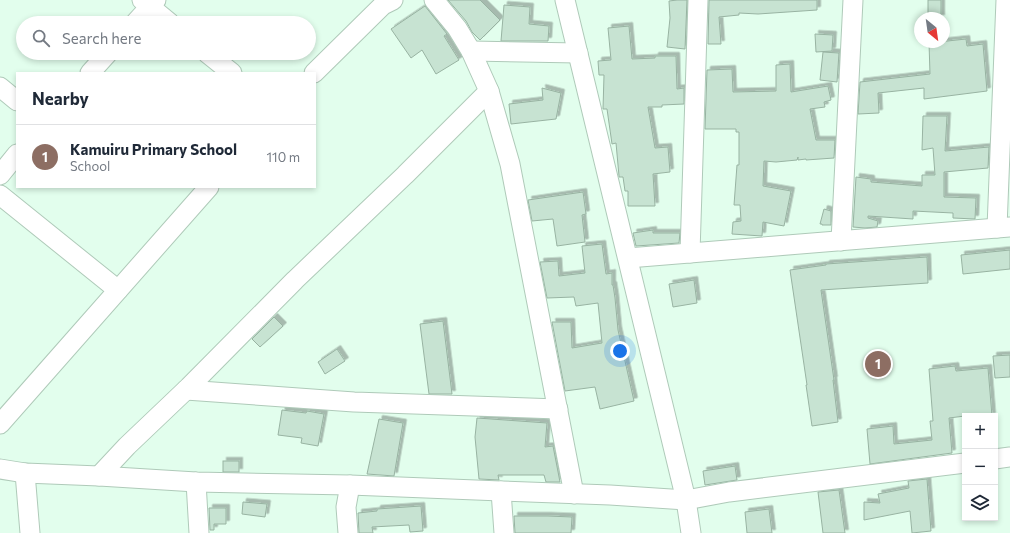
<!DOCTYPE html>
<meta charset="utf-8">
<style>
:root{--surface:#fff;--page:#f2f2f3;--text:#1f2937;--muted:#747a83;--line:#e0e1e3;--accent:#7c3aed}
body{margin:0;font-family:Commissioner,sans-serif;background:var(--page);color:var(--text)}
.controls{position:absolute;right:12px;bottom:12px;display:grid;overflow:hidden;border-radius:0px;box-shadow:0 2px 6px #0003}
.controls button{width:36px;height:36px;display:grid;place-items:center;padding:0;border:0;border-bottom:1px solid var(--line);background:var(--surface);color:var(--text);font:20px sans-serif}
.compass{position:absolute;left:914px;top:12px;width:36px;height:36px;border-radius:50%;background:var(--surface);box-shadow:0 2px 6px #0003;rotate:151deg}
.you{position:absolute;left:620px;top:351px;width:14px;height:14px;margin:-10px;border:3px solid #fff;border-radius:50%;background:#1a73e8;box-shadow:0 0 0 6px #1a73e833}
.badge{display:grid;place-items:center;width:26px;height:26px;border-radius:50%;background:var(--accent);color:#fff;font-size:13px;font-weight:700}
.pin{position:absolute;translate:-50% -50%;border:2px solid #fff;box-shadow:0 1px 4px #0006}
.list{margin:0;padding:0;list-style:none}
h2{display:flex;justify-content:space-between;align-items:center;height:52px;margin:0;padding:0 16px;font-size:17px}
h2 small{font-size:13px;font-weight:400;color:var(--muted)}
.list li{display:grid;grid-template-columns:26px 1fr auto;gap:12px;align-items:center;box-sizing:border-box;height:64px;padding:0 16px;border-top:1px solid var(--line)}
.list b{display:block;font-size:15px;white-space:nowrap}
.list p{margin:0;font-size:13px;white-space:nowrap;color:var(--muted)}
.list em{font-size:13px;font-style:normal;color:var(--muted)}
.icon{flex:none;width:22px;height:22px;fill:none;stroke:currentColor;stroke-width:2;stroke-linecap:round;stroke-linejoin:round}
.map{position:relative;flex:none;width:1010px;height:533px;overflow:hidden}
.search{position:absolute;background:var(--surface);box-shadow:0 2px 6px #0003;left:16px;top:16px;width:300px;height:44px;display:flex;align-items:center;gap:10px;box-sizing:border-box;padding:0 14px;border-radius:22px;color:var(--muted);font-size:15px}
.panel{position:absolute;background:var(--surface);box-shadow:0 2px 6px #0003;left:16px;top:72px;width:300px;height:116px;border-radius:0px}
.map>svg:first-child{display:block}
.building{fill:#c7e3d2;stroke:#98b3a2;filter:url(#shadow)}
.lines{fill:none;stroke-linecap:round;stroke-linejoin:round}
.street-casing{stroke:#afcab9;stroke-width:21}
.street{stroke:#fff;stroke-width:19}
</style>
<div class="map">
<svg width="1010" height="533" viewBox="0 0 1010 533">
<defs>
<filter id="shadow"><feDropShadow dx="3.5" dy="-3.5" stdDeviation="0" flood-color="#0004"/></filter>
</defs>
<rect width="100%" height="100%" fill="#e2feed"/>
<g class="building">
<path d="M448 0H480L500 20 480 40 472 32 466 21Z"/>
<path d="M677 0H687L685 49 667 47 670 18 669 1Z"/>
<path d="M709 0H817V10L758 14 739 13V15L719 17 721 44H708Z"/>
<rect x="928" y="0" width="13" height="18"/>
<path d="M504 5 530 7 529 24 549 26 548 41H501Z"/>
<path d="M425 6 447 34 444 36 459 60 436 74 422 50 411 58 391 29Z"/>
<path d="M629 26 632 59 655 58V56H676L677 89 684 88V104L662 105V107H648L655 148 668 147 670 172 653 174 655 206H628V191H625L623 177H619V176L616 143 612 144 607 109H603L604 75H599L598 61 611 60 608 28Z"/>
<path d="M815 34 833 35 832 51 816 52Z"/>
<path d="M966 39 967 46 983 44 987 91 924 99V88L878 93 879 113 858 114 860 82 930 74 929 43Z"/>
<path d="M823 52 839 53 837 82 820 80Z"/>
<path d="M790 64 791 92 828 86 831 100 824 102 825 107 810 109 816 140H835L834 158 806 160V159L798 160V157L797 160 776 162 764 161 763 186 791 191 784 226 763 222 762 236 732 234 733 222 741 221 740 205H734L737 165H739V132H736V129H705L707 70 732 69 733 92 776 91V65Z"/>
<path d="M542 88 561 93 556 119 511 124 509 104 543 100Z"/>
<path d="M923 116H947L945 151 989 147 988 168 944 172V197L976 198 975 219 953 218V213L913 211V219L868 216V218L878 221 877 227 865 228 853 227 856 177 871 179V182L922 186V175H935L933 148 922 150Z"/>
<path d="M583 192 586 214 582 215 585 242 557 246 553 219 532 221 528 200Z"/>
<path d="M824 209 831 211V225H822V224H820Z"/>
<path d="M653 230V233H680L679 243 636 246 633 233Z"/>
<path d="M602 244 606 274 612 273V285H613L615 298 618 330 634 401 600 409 595 387 565 391 552 322H571L572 348 602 343 598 303 576 306 574 297 547 298 540 262 558 261 559 276 585 273 582 246Z"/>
<path d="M1010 250V269L963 274 961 255Z"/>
<path d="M927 257 928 283 821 290 834 380H833L838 422 812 426 806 385H807L790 270 826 265V264Z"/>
<path d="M694 280 697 303 673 307 669 284Z"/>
<path d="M274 317 283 326 260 347 252 339Z"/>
<path d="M443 321 452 394H429L420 324Z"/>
<path d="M337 349 345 361 325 374 318 362Z"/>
<path d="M1010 355V377L995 378 993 356Z"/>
<path d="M955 366 956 371 988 368 992 416H965L949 418 952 453 870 464 867 429 893 426 894 444 932 440 930 421H933L929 369Z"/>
<path d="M282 410 306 413 307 411 324 414 318 446 301 443 302 438 278 435Z"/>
<path d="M477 418 547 423 545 447 553 446 560 482H546L544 475H498L499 480 479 479 475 437Z"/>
<path d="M379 419 403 423 394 476 367 474Z"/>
<rect x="223" y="461" width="16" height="11"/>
<path d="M735 466 737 480 705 485 703 471Z"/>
<path d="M927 479 931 531 912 533 910 511 864 520V502L880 503 878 494 909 488 908 481Z"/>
<path d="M839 490 845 533H823L818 492Z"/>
<path d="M243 502 267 504 265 517 242 514Z"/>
<path d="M421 506 423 531 410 532 409 525 372 527 373 533H359L358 513 377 511V509Z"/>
<path d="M209 508H226V524H214V530H210Z"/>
<path d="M769 509 772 533H747L745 512Z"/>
<path d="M514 516H548L572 517 571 533H515Z"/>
</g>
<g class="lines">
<defs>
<g id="street">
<path d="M142 0 170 23"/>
<path d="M565 0 686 500 691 533"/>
<path d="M135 23 156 0"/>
<path d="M471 51 578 53"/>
<path d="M207 53 232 73"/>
<path d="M90 73 108 53"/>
<path d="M314 73 383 5 393 0"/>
<path d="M0 87 17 101"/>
<path d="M489 91 510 164 574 494"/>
<path d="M0 175 17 154"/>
<path d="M0 195 118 290"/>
<path d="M997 228 1006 0"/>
<path d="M841 241 853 0"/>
<path d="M690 253 698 0"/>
<path d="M628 258 1010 227"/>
<path d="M186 390 354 402 558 409"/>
<path d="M0 424 209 187"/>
<path d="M995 459 1010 457"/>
<path d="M0 469 25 473 99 476 196 482 350 485 501 491 610 495 686 500 729 492 965 463"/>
<path d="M25 473 30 533"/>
<path d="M99 476 127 446 189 387 295 280 405 175 489 91 471 51 457 28 434 0"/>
<path d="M196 482 199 533"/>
<path d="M501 491 504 533"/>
<path d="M348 533 346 507 350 485"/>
</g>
</defs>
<use href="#street" class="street-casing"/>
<use href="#street" class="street"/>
</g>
</svg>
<div class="controls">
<button>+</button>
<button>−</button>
<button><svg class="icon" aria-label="layers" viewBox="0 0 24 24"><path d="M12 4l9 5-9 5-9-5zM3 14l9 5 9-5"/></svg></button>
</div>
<svg class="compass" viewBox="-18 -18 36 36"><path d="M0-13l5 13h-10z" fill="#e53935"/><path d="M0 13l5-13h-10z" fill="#747a83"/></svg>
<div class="you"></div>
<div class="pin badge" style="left:878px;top:364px;background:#8d6e63">1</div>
<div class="search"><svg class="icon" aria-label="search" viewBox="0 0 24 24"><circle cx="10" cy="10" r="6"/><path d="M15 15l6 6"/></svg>Search here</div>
<section class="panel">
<h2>Nearby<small></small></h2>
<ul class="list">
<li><span class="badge" style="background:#8d6e63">1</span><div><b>Kamuiru Primary School</b><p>School</p></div><em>110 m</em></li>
</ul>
</section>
</div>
